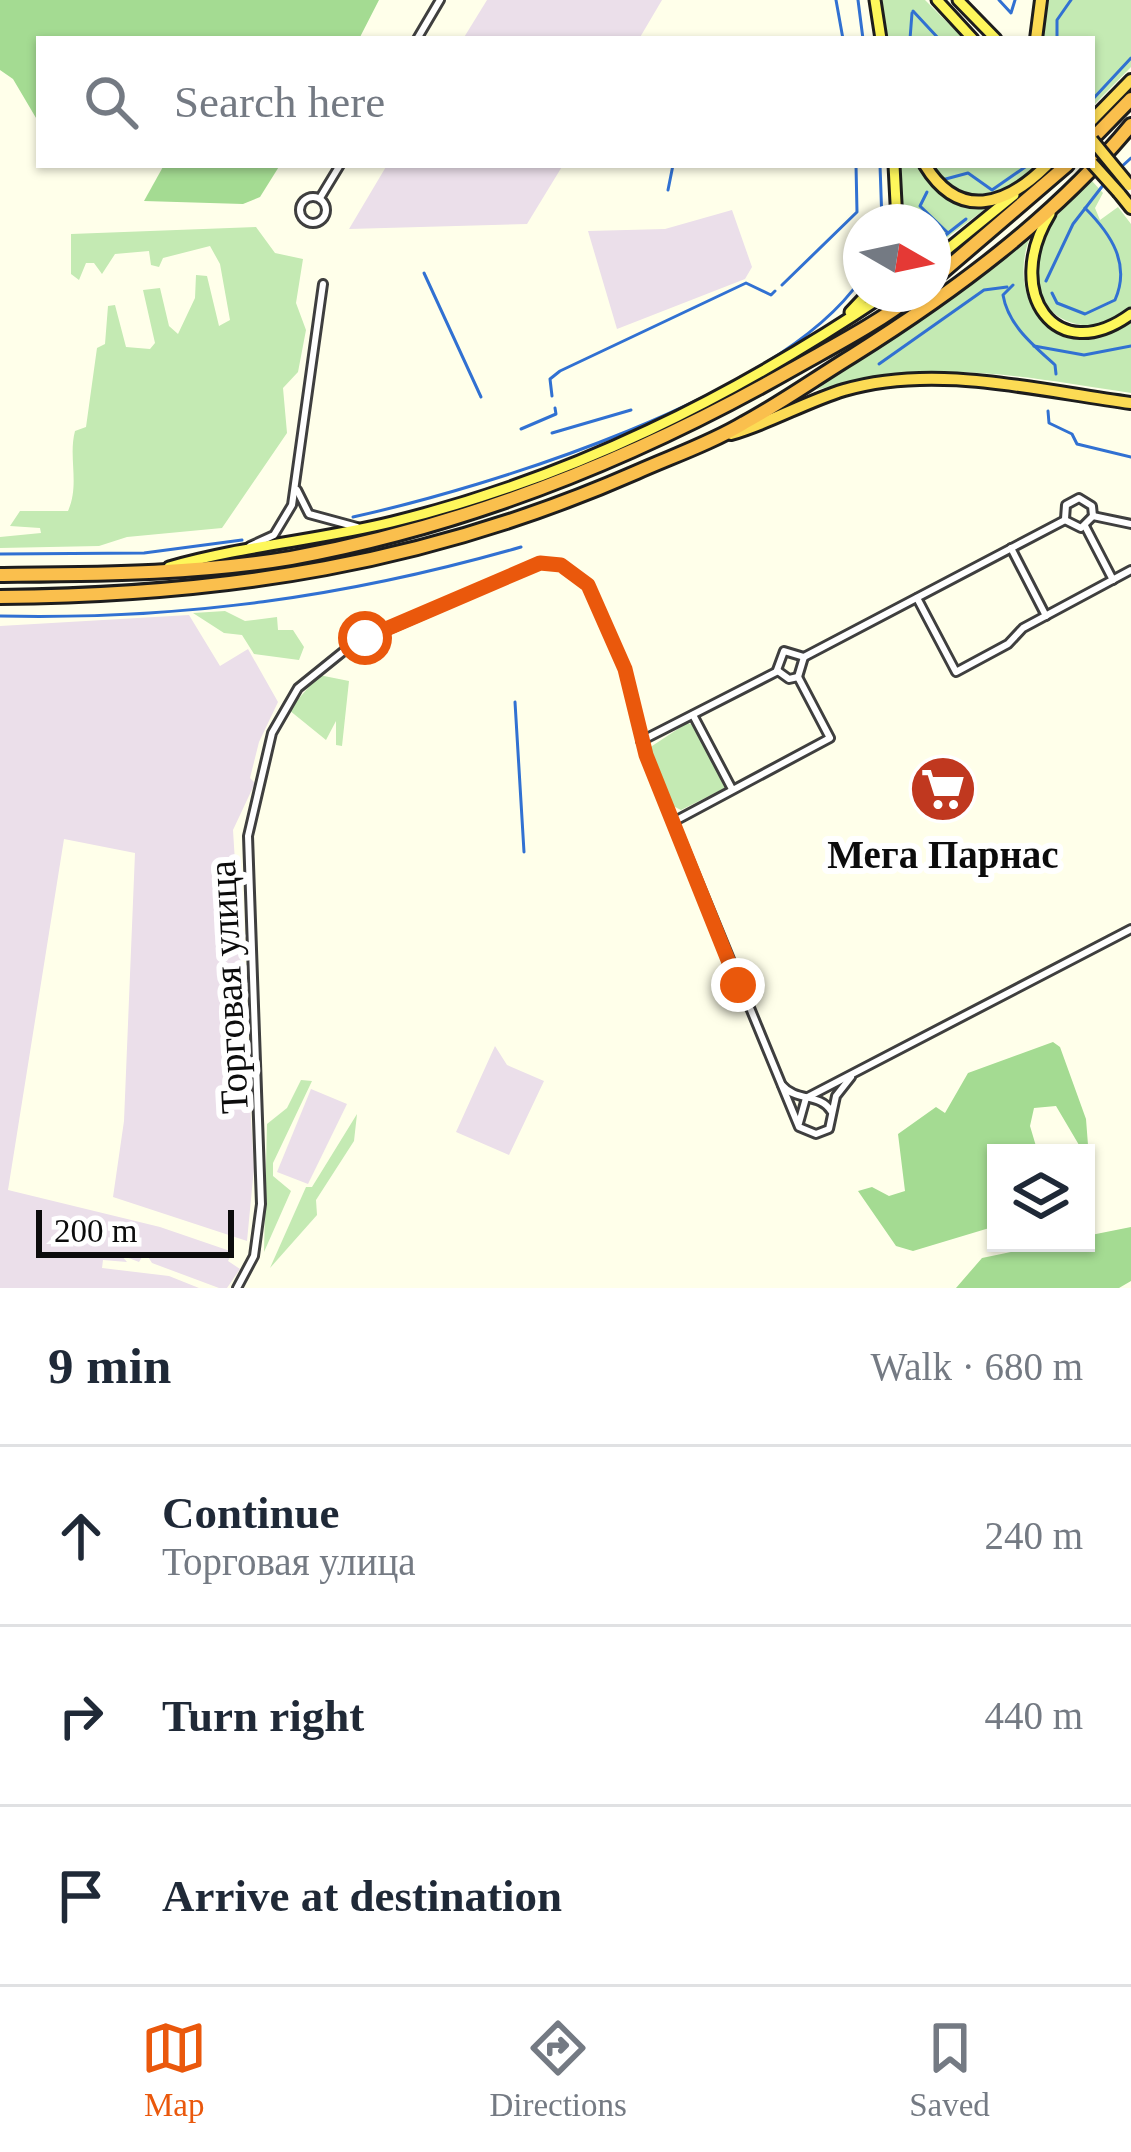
<!DOCTYPE html>
<meta charset="utf-8">
<style>
:root{--surface:#fff;--page:#f2f2f3;--text:#1f2937;--muted:#747a83;--line:#e0e1e3;--accent:#ea580c}
body{margin:0;font-family:"Times New Roman",serif;background:var(--page);color:var(--text)}
.controls{position:absolute;right:36px;bottom:36px;display:grid;overflow:hidden;border-radius:0px;box-shadow:0 3px 9px #0004}
.controls button{width:108px;height:108px;display:grid;place-items:center;padding:0;border:0;border-bottom:3px solid var(--line);background:var(--surface);color:var(--text);font:60px sans-serif}
.compass{position:absolute;left:843px;top:204px;width:108px;height:108px;border-radius:50%;background:var(--surface);box-shadow:0 3px 9px #0004;rotate:99deg}
.scale{position:absolute;left:36px;bottom:30px;width:198px;box-sizing:border-box;padding-left:12px;border:6px solid #0c0c0c;border-top:0;font-size:33px;line-height:42px;white-space:nowrap;color:#0c0c0c;-webkit-text-stroke:9px #fff;paint-order:stroke}
.stop{position:absolute;width:36px;height:36px;margin:-27px;border:9px solid #ea580c;border-radius:50%;background:#fff}
.stop.end{background:#ea580c;border-color:#fff;box-shadow:0 3px 12px #0008}
.list{margin:0;padding:0;list-style:none}
h2{display:flex;justify-content:space-between;align-items:center;height:156px;margin:0;padding:0 48px;font-size:51px}
h2 small{font-size:39px;font-weight:400;color:var(--muted)}
.list li{display:grid;grid-template-columns:78px 1fr auto;gap:36px;align-items:center;box-sizing:border-box;height:180px;padding:0 48px;border-top:3px solid var(--line)}
.list b{display:block;font-size:45px;white-space:nowrap}
.list p{margin:0;font-size:39px;white-space:nowrap;color:var(--muted)}
.list em{font-size:39px;font-style:normal;color:var(--muted)}
.icon{flex:none;width:66px;height:66px;fill:none;stroke:currentColor;stroke-width:2;stroke-linecap:round;stroke-linejoin:round}
.map{position:relative;flex:none;width:1131px;height:1288px;overflow:hidden}
.search{position:absolute;background:var(--surface);box-shadow:0 3px 9px #0004;left:36px;right:36px;top:36px;height:132px;display:flex;align-items:center;gap:30px;box-sizing:border-box;padding:0 42px;border-radius:0px;color:var(--muted);font-size:45px}
.sheet{height:696px;background:var(--surface)}
nav{display:flex;justify-content:space-around;align-items:center;box-sizing:border-box;height:168px;border-top:3px solid var(--line);background:var(--surface);font-size:33px;color:var(--muted)}
nav a{display:grid;justify-items:center;gap:6px}
nav .on{color:var(--accent)}
.map>svg:first-child{display:block}
.industrial{fill:#ebdfea}
.green{fill:#c4eab3}
.forest{fill:#a4db92}
.lines{fill:none;stroke-linecap:round;stroke-linejoin:round}
.stream{stroke:#3171d2;stroke-width:3}
.minor-casing{stroke:#3f3f3f;stroke-width:12}
.primary-casing{stroke:#1d1d1d;stroke-width:15}
.trunk-casing{stroke:#1d1d1d;stroke-width:16}
.motorway-casing{stroke:#1d1d1d;stroke-width:18}
.minor{stroke:#fff;stroke-width:6}
.primary{stroke:#fef75b;stroke-width:9}
.trunk{stroke:#fcdb54;stroke-width:10}
.motorway{stroke:#fabf4d;stroke-width:12}
.trunk-bridge-casing{stroke:#1d1d1d;stroke-width:16;stroke-linecap:butt}
.trunk-bridge{stroke:#fcdb54;stroke-width:10}
.route{stroke:#ea580c;stroke-width:15}
.labels{text-anchor:middle;dominant-baseline:central;stroke-width:12;stroke-linejoin:round;paint-order:stroke}
.poi-label{font-size:39px;font-weight:bold;fill:#0c0c0c;stroke:#fff}
.street-label{font-size:39px;fill:#0c0c0c;stroke:#fff}
</style>
<div class="map">
<svg width="1131" height="1288" viewBox="0 0 1131 1288">
<rect width="100%" height="100%" fill="#ffffea"/>
<g class="industrial">
<path d="M487 0H662L639 39H463Z"/>
<path d="M387 165H563L527 224 349 229Z"/>
<path d="M732 210 752 267 745 279 617 329 588 231 665 229Z"/>
<path d="M189 615 220 666 248 649 278 702 259 742 250 778 255 783 233 830 254 1168 247 1241 113 1197 124 1121 135 853 64 839 8 1190 160 1227 233 1252 228 1261 240 1269 227 1288H219L152 1263 145 1252 139 1262 121 1255 127 1262 103 1260 102 1268 169 1276 199 1288H0V626Z"/>
<path d="M495 1046 507 1065 544 1081 509 1155 456 1132Z"/>
<path d="M311 1089 347 1104 308 1184 277 1172Z"/>
</g>
<g class="green">
<path d="M880 0H925L964 39H885Z"/>
<path d="M1048 0H1131V67L1093 106 1092 39H1041Z"/>
<path d="M900 165H919C934 197 954 206 988 207L933 248V222H901Z"/>
<path d="M931 165H1039C1002 199 961 213 931 165Z"/>
<path d="M1092 181 1103 193 1095 208 1100 220 1118 207 1131 224V307C1085 352 1015 308 1038 247 1048 220 1072 200 1092 181Z"/>
<path d="M256 227 275 253 303 259 296 303 306 330 298 372 283 388 287 433 222 528 127 537 99 546 0 548V537L41 533 40 528 10 526 20 511H68C80 484 68 458 75 431L86 427 97 348 105 344 108 306 115 305 126 347 150 349 155 343 143 290 160 288 169 326 178 334 195 298 196 275 207 276 219 326 230 320 220 264 210 246 163 258 159 267 151 265 149 251 115 254 102 274 94 263H86L79 280 71 274V234Z"/>
<path d="M1030 237C1003 309 1065 365 1131 321V393C1013 375 935 358 816 390Z"/>
<path d="M225 611 245 621 277 617 278 630H293L304 647 299 660 254 654 242 635 224 633 193 613Z"/>
<path d="M319 675 349 681 342 746 336 745V721L326 740 289 710Z"/>
<path d="M687 723 694 725 725 788 681 810 669 804 649 748Z"/>
<path d="M301 1080 312 1081 273 1163V1176L291 1191 264 1252 267 1124 287 1108Z"/>
<path d="M357 1114 354 1141 316 1200 317 1215 270 1268 306 1187H312Z"/>
</g>
<g class="forest">
<path d="M0 0H379L359 39H39V123L13 79 0 70Z"/>
<path d="M164 165H280L260 197 243 204 144 201Z"/>
<path d="M1053 1042 1060 1047 1086 1119 1088 1145H1079L1056 1106 1034 1108 1030 1126 1038 1153H996V1226L913 1251 896 1246 858 1191 872 1187 889 1196 905 1191 898 1134 936 1107 945 1113 968 1073Z"/>
<path d="M1131 1227V1281L1119 1288H956L982 1258 1053 1243H1086V1236Z"/>
</g>
<g class="lines">
<g class="stream">
<path d="M836 0 843 39"/>
<path d="M858 0 863 39"/>
<path d="M999 0 1011 13 1015 0"/>
<path d="M913 11 939 39"/>
<path d="M910 39 912 13"/>
<path d="M1057 39V20L1071 0"/>
<path d="M1092 100 1131 58"/>
<path d="M880 165 882 222"/>
<path d="M1119 169 1131 158"/>
<path d="M942 180 968 173 992 190 1028 165"/>
<path d="M668 190 673 165"/>
<path d="M927 192 920 206 948 233"/>
<path d="M933 245 966 219"/>
<path d="M424 273 481 397"/>
<path d="M1046 281 1073 224 1104 184"/>
<path d="M782 285 857 212 856 165"/>
<path d="M1013 285 1003 295C1008 325 1033 345 1055 365L1056 374"/>
<path d="M1052 293 1057 303 1085 314 1115 300C1131 264 1111 234 1085 208"/>
<path d="M1034 346 1084 355 1131 346"/>
<path d="M879 364 984 290 1007 287"/>
<path d="M552 396 550 379 560 371 746 283 771 295 775 291"/>
<path d="M1048 411 1049 423 1072 434 1077 444 1131 457"/>
<path d="M521 429 556 414 555 408"/>
<path d="M552 433 631 410"/>
<path d="M353 517C489 487 781 397 861 279"/>
<path d="M0 554 144 553 242 540"/>
<path d="M0 616C181 620 347 597 521 547"/>
<path d="M515 702 524 852"/>
</g>
<defs>
<g id="minor">
<path d="M417 39 440 0"/>
<circle cx="313" cy="210" r="13"/>
<path d="M320 198 340 165"/>
<path d="M297 490 309 514 357 527"/>
<path d="M1093 516 1131 524"/>
<path d="M1065 519 1066 505 1079 498 1092 506 1093 516"/>
<path d="M1065 520 1081 528 1093 516"/>
<path d="M1085 526 1113 580"/>
<path d="M250 546 274 535 292 505 323 284"/>
<path d="M1011 548 1046 616"/>
<path d="M917 598 956 672 1008 644 1023 628 1131 570"/>
<path d="M804 657 1065 520"/>
<path d="M777 670 784 651 804 657"/>
<path d="M778 671 789 679 798 677"/>
<path d="M798 677 804 657"/>
<path d="M693 715 732 789"/>
<path d="M641 741 778 671"/>
<path d="M673 822 830 738 798 677"/>
<path d="M782 1085C796 1102 820 1093 831 1111"/>
<path d="M799 1123 806 1098 1131 929"/>
<path d="M237 1288 254 1256 261 1204 248 836 272 733 298 688 350 646 540 563 561 565 588 585 625 669 646 755 799 1127 816 1134 829 1129 836 1096 851 1077"/>
</g>
<g id="primary">
<path d="M875 0 881 39"/>
<path d="M937 0 973 39"/>
<path d="M958 0 996 39"/>
<path d="M894 165 897 222"/>
<path d="M1050 214C1002 292 1056 369 1131 314"/>
<path d="M933 261 1014 195"/>
<path d="M850 312 867 294"/>
<path d="M169 567C242 546 319 540 392 522 572 478 733 397 886 294"/>
</g>
<g id="trunk">
<path d="M1036 39 1041 0"/>
<path d="M1092 120 1131 80"/>
<path d="M925 165C959 221 1006 206 1047 165"/>
<path d="M1119 193 1131 208"/>
<path d="M731 434C770 423 805 402 844 390 936 363 1039 391 1131 403"/>
</g>
<g id="motorway">
<path d="M1092 139 1131 99"/>
<path d="M933 280 1067 165"/>
<path d="M0 575C96 574 196 574 291 558 466 526 636 458 791 370 833 346 877 324 915 294"/>
<path d="M0 597C227 595 428 564 637 472 673 456 711 443 744 423 781 403 816 378 852 356 954 292 1054 218 1131 125"/>
</g>
</defs>
<use href="#minor" class="minor-casing"/>
<use href="#primary" class="primary-casing"/>
<use href="#trunk" class="trunk-casing"/>
<use href="#motorway" class="motorway-casing"/>
<use href="#minor" class="minor"/>
<use href="#primary" class="primary"/>
<use href="#trunk" class="trunk"/>
<use href="#motorway" class="motorway"/>
<defs>
<g id="trunk-bridge">
<path d="M1092 140 1129 185"/>
<path d="M1092 163 1119 193"/>
</g>
</defs>
<use href="#trunk-bridge" class="trunk-bridge-casing"/>
<use href="#trunk-bridge" class="trunk-bridge"/>
</g>
<g class="lines">
<path class="route" d="M365 638 540 563 561 565 588 585 625 669 646 755 738 985"/>
</g>
<defs>
<symbol id="supermarket-disc" viewBox="-11 -11 22 22"><circle r="9.5" fill="#c0381f" stroke="#fff"/><path d="M-6-5.5h2.5l.6 2H6L4.5 2H-2.5L-4.4-4H-6ZM-1.5 3.2a1.3 1.3 0 1 0 .1 0ZM3 3.2a1.3 1.3 0 1 0 .1 0Z" fill="#fff"/></symbol>
</defs>
<g fill-rule="evenodd">
<use href="#supermarket-disc" x="905" y="751" width="76" height="76"/>
</g>
<g class="labels">
<g class="poi-label">
<text x="943" y="854">Мега Парнас</text>
</g>
<g class="street-label">
<text transform="translate(228 987) rotate(-93)">Торговая улица</text>
</g>
</g>
</svg>
<div class="controls">
<button><svg class="icon" aria-label="layers" viewBox="0 0 24 24"><path d="M12 4l9 5-9 5-9-5zM3 14l9 5 9-5"/></svg></button>
</div>
<svg class="compass" viewBox="-18 -18 36 36"><path d="M0-13l5 13h-10z" fill="#e53935"/><path d="M0 13l5-13h-10z" fill="#747a83"/></svg>
<div class="scale">200 m</div>
<div class="stop" style="left:365px;top:638px"></div>
<div class="stop end" style="left:738px;top:985px"></div>
<div class="search"><svg class="icon" aria-label="search" viewBox="0 0 24 24"><circle cx="10" cy="10" r="6"/><path d="M15 15l6 6"/></svg>Search here</div>
</div>
<section class="sheet">
<h2>9 min<small>Walk · 680 m</small></h2>
<ul class="list">
<li><svg class="icon" aria-label="ahead" viewBox="0 0 24 24"><path d="M12 20V5M6 11l6-6 6 6"/></svg><div><b>Continue</b><p>Торговая улица</p></div><em>240 m</em></li>
<li><svg class="icon" aria-label="right" viewBox="0 0 24 24"><path d="M7 20v-9h11M14 6l5 5-5 5"/></svg><div><b>Turn right</b></div><em>440 m</em></li>
<li><svg class="icon" aria-label="arrive" viewBox="0 0 24 24"><path d="M6 21V4h12l-3 4 3 4H6"/></svg><div><b>Arrive at destination</b></div></li>
</ul>
</section>
<nav>
<a class="on"><svg class="icon" aria-label="map" viewBox="0 0 24 24"><path d="M3 6l6-2 6 2 6-2v14l-6 2-6-2-6 2zM9 4v14M15 6v14"/></svg>Map</a>
<a><svg class="icon" aria-label="directions" viewBox="0 0 24 24"><path d="M12 3l9 9-9 9-9-9zM9 14v-3h6M13 9l2 2-2 2"/></svg>Directions</a>
<a><svg class="icon" aria-label="saved" viewBox="0 0 24 24"><path d="M7 4h10v16l-5-4-5 4z"/></svg>Saved</a>
</nav>
